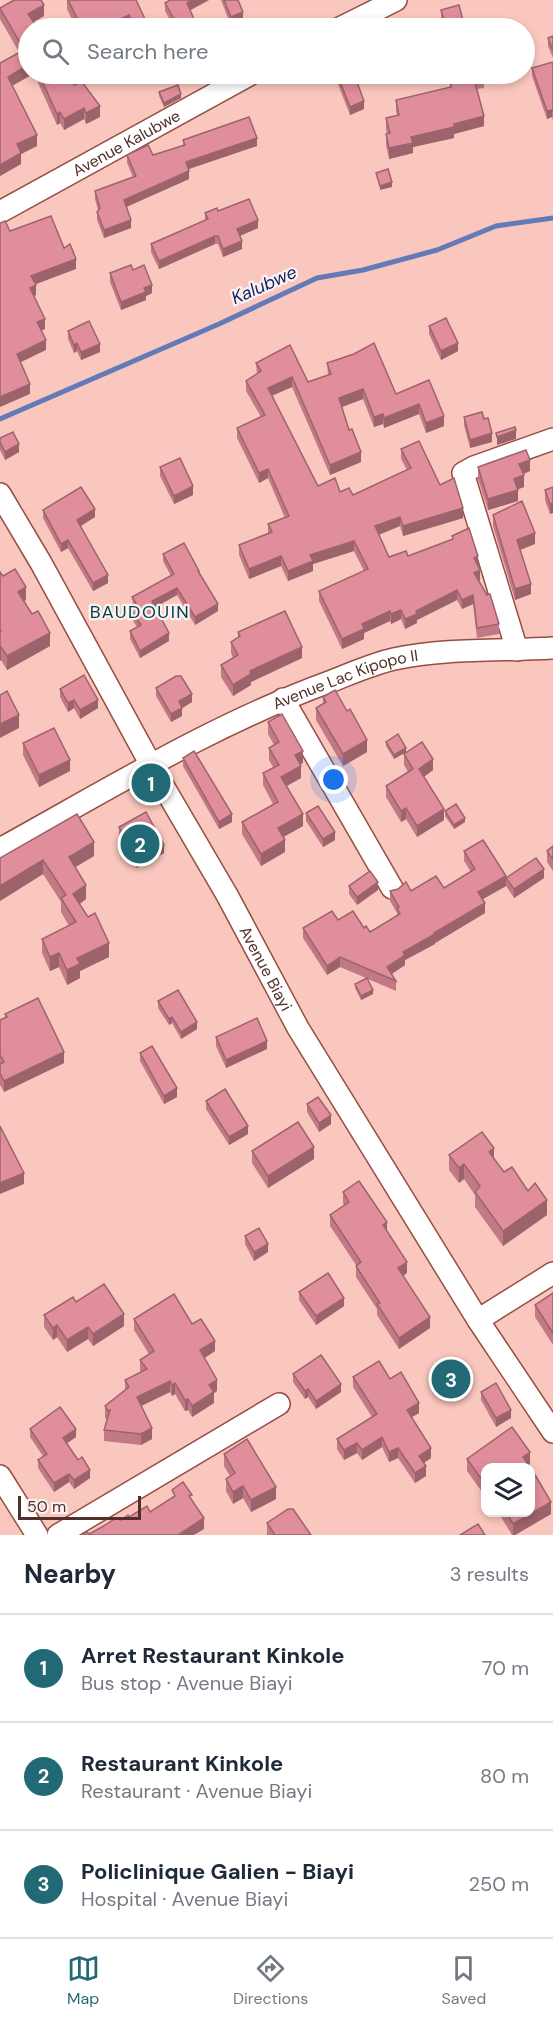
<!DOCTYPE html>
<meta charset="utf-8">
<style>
:root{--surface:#fff;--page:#f2f2f3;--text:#1f2937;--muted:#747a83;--line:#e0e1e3;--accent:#216a75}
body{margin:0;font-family:"DM Sans",sans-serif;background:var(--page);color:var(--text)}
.controls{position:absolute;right:18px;bottom:18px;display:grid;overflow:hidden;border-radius:12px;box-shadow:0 3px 9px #0003}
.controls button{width:54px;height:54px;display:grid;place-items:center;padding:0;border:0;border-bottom:2px solid var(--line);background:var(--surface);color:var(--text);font:30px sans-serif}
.scale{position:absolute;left:18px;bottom:15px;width:123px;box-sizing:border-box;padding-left:6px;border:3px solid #51302b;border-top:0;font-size:16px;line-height:21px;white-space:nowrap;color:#51302b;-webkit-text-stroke:4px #fcf3f1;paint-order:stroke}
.you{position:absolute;left:334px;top:780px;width:21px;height:21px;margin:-15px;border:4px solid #fff;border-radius:50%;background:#1a73e8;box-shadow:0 0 0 9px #1a73e833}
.badge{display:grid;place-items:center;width:39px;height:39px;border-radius:50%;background:var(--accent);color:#fff;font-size:20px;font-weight:700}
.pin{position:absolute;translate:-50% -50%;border:3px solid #fff;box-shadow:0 2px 6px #0006}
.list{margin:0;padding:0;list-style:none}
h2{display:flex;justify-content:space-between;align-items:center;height:78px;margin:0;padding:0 24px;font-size:26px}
h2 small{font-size:20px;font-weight:400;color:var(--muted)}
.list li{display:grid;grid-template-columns:39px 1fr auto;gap:18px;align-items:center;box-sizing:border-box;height:108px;padding:0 24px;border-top:2px solid var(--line)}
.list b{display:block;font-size:22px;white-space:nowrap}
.list p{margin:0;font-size:20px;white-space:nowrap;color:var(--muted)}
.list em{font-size:20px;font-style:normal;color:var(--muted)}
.icon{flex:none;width:33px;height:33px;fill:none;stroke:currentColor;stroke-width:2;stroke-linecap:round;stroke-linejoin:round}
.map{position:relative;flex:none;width:553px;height:1535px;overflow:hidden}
.search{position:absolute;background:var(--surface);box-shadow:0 3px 9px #0003;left:18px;right:18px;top:18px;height:66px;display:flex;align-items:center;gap:15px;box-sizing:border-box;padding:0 21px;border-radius:33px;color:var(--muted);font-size:22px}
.sheet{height:402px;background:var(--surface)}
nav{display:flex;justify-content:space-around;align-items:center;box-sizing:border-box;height:84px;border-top:2px solid var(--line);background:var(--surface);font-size:16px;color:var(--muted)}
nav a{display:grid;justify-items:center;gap:3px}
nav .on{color:var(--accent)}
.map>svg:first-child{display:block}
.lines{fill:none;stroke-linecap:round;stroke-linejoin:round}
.stream{stroke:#6479b8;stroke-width:5}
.minor-casing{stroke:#964d42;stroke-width:24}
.minor{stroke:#fff;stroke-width:21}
.wall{fill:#c17a85}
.shaded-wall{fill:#9d636c}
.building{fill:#e08e9b;stroke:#9d636c;stroke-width:1.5}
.labels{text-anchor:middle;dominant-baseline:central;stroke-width:4.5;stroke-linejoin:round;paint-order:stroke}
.street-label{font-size:16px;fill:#51302b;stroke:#fcf3f1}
.water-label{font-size:18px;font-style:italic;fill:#151f6b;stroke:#fcf3f1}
.neighbourhood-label{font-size:18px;letter-spacing:1.5px;fill:#00414a;stroke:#fcf3f1}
</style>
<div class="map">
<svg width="553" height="1535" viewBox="0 0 553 1535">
<rect width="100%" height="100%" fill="#fac7be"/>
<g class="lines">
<path class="stream" d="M0 419 219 324 317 278 363 270 437 250 496 226 553 218"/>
<defs>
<g id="minor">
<path d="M340 28 396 0"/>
<path id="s1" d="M0 212 251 74"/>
<path id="s2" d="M0 494 41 563 151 765 227 895 298 1028 478 1320 553 1432"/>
<path d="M517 650 463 473 474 467 553 439"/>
<path d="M283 699 392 888"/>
<path id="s3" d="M0 849C107 790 214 724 329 682 350 674 372 664 394 659 445 648 501 651 553 648"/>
<path d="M478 1320 553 1273"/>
<path d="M0 1476 37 1535"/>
<path d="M58 1535 279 1404"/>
</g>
</defs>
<use href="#minor" class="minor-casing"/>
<use href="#minor" class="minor"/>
</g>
<g class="wall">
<path d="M67 0H136L146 28H130L129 27 125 28H76L67 9Z"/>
<path d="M209 0 190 10 198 28 173 25 165 11V3Z"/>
<path d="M221 0H238L243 21 231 26Z"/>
<path d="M0 8 44 16 33 22 28 74H33L12 86 37 146 21 154V164L0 176V63L19 52 0 19Z"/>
<path d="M441 10 464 28H444L441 17Z"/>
<path d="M553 36V58L548 46V38Z"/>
<path d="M553 62V120L552 117 547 119 532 76V68Z"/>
<path d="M34 74H69L74 85 100 117 86 124 84 119 64 130 60 123 57 125Z"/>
<path d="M334 74H354L364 109 350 115Z"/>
<path d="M449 74H483L484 88 477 89 484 126 454 134V138L413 147V153L389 159 386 145V134H387L386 129V118L397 116 396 110V100L450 87Z"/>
<path d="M159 92 181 98 164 107 159 96Z"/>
<path d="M183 140 257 146 188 169 189 179 126 207 131 228 104 238 97 220V212L98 210 95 199V191L133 177 127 163V155H153L183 145Z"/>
<path d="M218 211 258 228 240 236 242 249 223 257 218 244H215L159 269 151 252V244L205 220V213Z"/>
<path d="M110 273 152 293 146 296V300L121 310 110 282Z"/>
<path d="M429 326 458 351 441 360 429 334Z"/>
<path d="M68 331 100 352 81 360 77 351 74 353 68 339Z"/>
<path d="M256 363 308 382 328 375 327 363 396 394 429 380 444 426 426 433 419 414 384 428 383 424 374 427 363 399 342 407 349 430 361 462 330 475 292 387 272 396 318 486 353 495 407 470 401 459V449L440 485 463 518 403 536 400 526 379 535 389 557 408 556 452 540V536L478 566 480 580 479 581 499 624V634L477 638 473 604 462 609 457 600 417 620V623L405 629 401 619 391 624 390 621 364 633V639L342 649 319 601V591L364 571 354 551 313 564V571L288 581 281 566 249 579 239 555V545L268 533V524L285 518 268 478 259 483 237 438V428L261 417 246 391V381L257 374Z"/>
<path d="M464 417 484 419 492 442 470 448 464 425Z"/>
<path d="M0 438 19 452 5 460 0 450Z"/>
<path d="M160 467 193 495 174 504 160 476Z"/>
<path d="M478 467 530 471 523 474 524 487 518 489V501L488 510 478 479Z"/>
<path d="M553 487 550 514 545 500V490Z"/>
<path d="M43 510 95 517 81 526 108 583 93 591 68 548 61 552 43 518Z"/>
<path d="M493 515 535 544 520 550 531 594 515 600 493 526Z"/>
<path d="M163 554 199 573 218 611 195 625 177 595 155 607 169 641 140 658 130 639V631L137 627 130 616V608L133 606 132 597 171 576 163 561Z"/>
<path d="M0 572 3 576 26 600 24 601 50 646 7 670 1 660 0 661Z"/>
<path d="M238 632 302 658 251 682V685L233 696 221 677V665L233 658 231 653V642L238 637Z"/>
<path d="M156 688 192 702 182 708V716L171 722 156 696Z"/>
<path d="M60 689 98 708 80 719 74 708 68 712 60 697Z"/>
<path d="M323 697 367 752 343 766 316 720V708L323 704Z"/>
<path d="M268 722 303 763 300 764 301 778 287 786 303 826 283 837 285 852 261 866 242 834V822L273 804 263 785V773L273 767 269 760V748L274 745 268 734Z"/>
<path d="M386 742 406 752 394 759 386 746Z"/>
<path d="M23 743 70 771 39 787 23 755Z"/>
<path d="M404 754 433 770 424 777 444 820 417 837 406 819 401 822 386 797V786L408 772 404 765Z"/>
<path d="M183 758 232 822 219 829 183 766Z"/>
<path d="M445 811 465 822 454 829 445 816Z"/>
<path d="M306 813 335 840 323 847 306 821Z"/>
<path d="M119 827 164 853 136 868 119 835Z"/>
<path d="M553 846V871L547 862V851Z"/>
<path d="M464 851 506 878H544L514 898 506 886 482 899 485 913 435 943V944L405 960V965L392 974 396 981V991L368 979 373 994 361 1000 355 988V984L366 978 340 967 327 975 303 938V928L338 920 364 928 370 932 397 916V913L390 901V891H411L444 888 471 872 464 861Z"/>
<path d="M94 856 75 867 86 899 80 904 109 957 80 971V978L67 985 59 967 50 971 42 953V939L69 926 61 912V902L43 874 0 901V858Z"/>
<path d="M349 886 378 890 357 905 349 894Z"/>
<path d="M158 1001 197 1029 181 1039 172 1023 169 1025 158 1008Z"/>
<path d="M5 1014 64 1063 4 1092 0 1085V1020L5 1017Z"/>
<path d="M216 1037 267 1049 226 1068 216 1046Z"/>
<path d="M140 1053 177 1097 164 1104 140 1061Z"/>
<path d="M206 1101 248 1134 229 1145 206 1109Z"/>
<path d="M307 1104 331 1124 319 1132 307 1112Z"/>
<path d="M252 1151 314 1159 268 1188 252 1163Z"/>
<path d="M449 1155 494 1158 504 1172 528 1191 547 1215 503 1246 475 1207V1195L464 1179 459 1183 449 1170Z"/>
<path d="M343 1192 387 1232 407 1273 403 1276 430 1328 399 1349 377 1315V1309L356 1277V1265L330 1226V1215L344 1205 343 1203Z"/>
<path d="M245 1236 268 1252 254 1261 245 1244Z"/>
<path d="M299 1292 344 1306 316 1325 299 1300Z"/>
<path d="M553 1293V1345L535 1317V1305Z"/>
<path d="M76 1302 124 1326 93 1346 88 1339 67 1352 57 1337 53 1340 44 1327V1315Z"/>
<path d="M134 1319 192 1324 215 1351 204 1358 217 1391 214 1393V1403L192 1417 188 1410 185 1411 175 1394 172 1396 170 1392 141 1406 152 1439 141 1445 104 1441V1430L107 1421 105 1417V1406L125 1390V1380L141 1372 140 1370V1360L149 1354 134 1330Z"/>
<path d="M293 1374 341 1392 316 1409 308 1397 305 1399 293 1382Z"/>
<path d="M353 1377 390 1379 419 1413 411 1417 431 1458 424 1463 426 1476 415 1483 398 1458 389 1462 382 1447 362 1460 357 1453 344 1460 337 1449V1439L372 1417 353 1387Z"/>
<path d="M481 1392 511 1418 496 1427 481 1400Z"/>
<path d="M30 1429 76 1437 67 1443 90 1478 74 1489 69 1482 54 1492 38 1468V1460L43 1456 30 1437Z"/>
<path d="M224 1454 276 1499 251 1512 243 1498 233 1504 226 1491V1479L230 1476 224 1466Z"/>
<path d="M467 1459 530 1464 528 1465 486 1467V1495L485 1496 467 1471Z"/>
<path d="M498 1512H531L551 1514 515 1535H512Z"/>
<path d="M267 1523 311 1535H267Z"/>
</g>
<g class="shaded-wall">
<path d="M192 0H209L187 12V3Z"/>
<path d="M44 5V16L28 25V14Z"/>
<path d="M243 12V21L231 26V17Z"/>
<path d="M129 15V27L125 28H101Z"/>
<path d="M146 21V28H134V26Z"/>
<path d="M28 65V74H33L8 88V77Z"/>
<path d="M181 74H191L181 78Z"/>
<path d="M181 94V98L164 107V103Z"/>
<path d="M364 101V109L350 115V107Z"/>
<path d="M100 106V117L86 124V113Z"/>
<path d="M84 108V119L64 130V119Z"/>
<path d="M552 110V117L547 119V111Z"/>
<path d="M60 112V123L57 125V114Z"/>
<path d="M484 116V126L454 134V138L413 147V153L389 159V148L411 137Z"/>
<path d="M37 135V146L21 154V164L0 176V165L17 144Z"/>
<path d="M257 138V146L186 170V162Z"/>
<path d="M189 171V179L124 208V200Z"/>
<path d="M392 182V187L380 190V186Z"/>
<path d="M131 220V228L104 238V230Z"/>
<path d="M258 220V228L237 237V229Z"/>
<path d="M215 236V244L159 269V261Z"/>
<path d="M242 241V249L223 257V249Z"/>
<path d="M76 259V269L31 286V276Z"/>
<path d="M36 285V295L30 298V288Z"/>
<path d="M152 285V293L146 296V300L121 310V302L144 288Z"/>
<path d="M45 319V329L37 333V322Z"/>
<path d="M46 340V350L17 364V354Z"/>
<path d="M77 343V351L74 353V345Z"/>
<path d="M458 343V351L441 360V351Z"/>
<path d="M100 344V352L81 360V352Z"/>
<path d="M292 377V387L268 397V388Z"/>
<path d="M30 384V394L0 407V397Z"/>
<path d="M363 389V399L339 408V398Z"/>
<path d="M419 404V414L384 428V418Z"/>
<path d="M383 414V424L374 427V417Z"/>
<path d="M444 416V426L426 433V423Z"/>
<path d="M516 430V439L497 445V437Z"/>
<path d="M492 433V442L470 448V440Z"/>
<path d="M19 444V452L5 460V452Z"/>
<path d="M361 452V462L330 475V465Z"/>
<path d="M530 460V471L519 476V464Z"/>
<path d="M268 469V478L259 483V473Z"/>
<path d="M524 475V487L516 490H518V501L488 510V499L514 479Z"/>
<path d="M193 486V495L174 504V496Z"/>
<path d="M553 503V513L550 514V504Z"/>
<path d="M463 508V518L403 536V526Z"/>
<path d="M95 509V517L77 528V520Z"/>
<path d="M400 517V526L375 536V526Z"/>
<path d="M535 533V544L517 551V540Z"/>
<path d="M68 540V548L61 552V544Z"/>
<path d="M354 541V551L313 564V571L288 581V571L310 555Z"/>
<path d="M281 556V566L249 579V569Z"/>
<path d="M478 556V566L474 558Z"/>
<path d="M480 570V580L474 583V573Z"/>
<path d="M108 575V583L93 591V583Z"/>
<path d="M531 584V594L515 600V589Z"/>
<path d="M26 587V600L18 605V592Z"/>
<path d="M177 588V595L152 609V601Z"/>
<path d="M457 590V600L417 620V623L405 629V619L416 611Z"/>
<path d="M473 595V604L462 609V600Z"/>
<path d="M218 604V611L195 625V617Z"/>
<path d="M401 610V619L391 624V614Z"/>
<path d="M390 611V621L364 633V639L342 649V639L362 624Z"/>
<path d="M50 633V646L7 670V656Z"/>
<path d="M169 633V641L140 658V651Z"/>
<path d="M0 647H1V660L0 661Z"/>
<path d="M302 647V658L251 682V685L233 696V685L250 671Z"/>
<path d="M192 694V702L179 710V701Z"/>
<path d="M74 700V708L68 712V703Z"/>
<path d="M98 700V708L80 719V710Z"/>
<path d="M182 708V716L171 722V714Z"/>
<path d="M19 715V728L0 738V724Z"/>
<path d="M367 740V752L343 766V754Z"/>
<path d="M406 748V752L394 759V755Z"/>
<path d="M303 751V763L295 767V755Z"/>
<path d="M433 759V770L419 780V769Z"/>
<path d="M70 760V771L39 787V775Z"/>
<path d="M301 766V778L281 789V777Z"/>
<path d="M406 808V819L401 822V811Z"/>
<path d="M444 809V820L417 837V826Z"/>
<path d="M232 814V822L219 829V822Z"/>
<path d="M303 814V826L278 840V828Z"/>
<path d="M465 818V822L454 829V825Z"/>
<path d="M335 832V840L323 847V839Z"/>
<path d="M285 840V852L261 866V854Z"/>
<path d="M94 842V856L69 871V857Z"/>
<path d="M164 845V853L136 868V860Z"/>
<path d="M43 860V874L0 901V886Z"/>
<path d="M544 869V878L514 898V889Z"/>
<path d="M506 876V886L478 902V892Z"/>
<path d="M378 882V890L357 905V897Z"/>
<path d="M86 885V899L73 908V894Z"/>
<path d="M485 903V913L435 943V944L405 960V965L387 977V967L403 952Z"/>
<path d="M109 943V957L80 971V978L67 985V970L77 958Z"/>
<path d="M59 953V967L50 971V957Z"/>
<path d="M340 957V967L327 975V966Z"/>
<path d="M373 990V994L361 1000V996Z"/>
<path d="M172 1017V1023L169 1025V1019Z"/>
<path d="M197 1022V1029L181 1039V1032Z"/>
<path d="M267 1041V1049L226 1068V1060Z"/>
<path d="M64 1052V1063L4 1092V1081Z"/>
<path d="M177 1088V1097L164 1104V1096Z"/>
<path d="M331 1115V1124L319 1132V1123Z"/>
<path d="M248 1126V1134L229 1145V1137Z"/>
<path d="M314 1147V1159L268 1188V1176Z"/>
<path d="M494 1148V1164L489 1152Z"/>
<path d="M464 1164V1179L459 1183V1168Z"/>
<path d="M24 1173V1184L0 1194V1183Z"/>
<path d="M547 1200V1215L503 1246V1231Z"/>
<path d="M387 1222V1234L383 1225Z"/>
<path d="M268 1244V1252L254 1261V1252Z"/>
<path d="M407 1262V1273L398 1280V1268Z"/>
<path d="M344 1298V1306L316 1325V1316Z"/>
<path d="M124 1314V1326L93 1346V1334Z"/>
<path d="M430 1317V1328L399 1349V1338Z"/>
<path d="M57 1325V1337L53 1340V1328Z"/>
<path d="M88 1327V1339L67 1352V1340Z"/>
<path d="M215 1341V1351L200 1361V1350Z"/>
<path d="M217 1380V1391L214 1393V1403L192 1417V1406L209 1385Z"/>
<path d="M170 1381V1392L137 1408V1397Z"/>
<path d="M175 1383V1394L172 1396V1385Z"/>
<path d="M341 1384V1392L316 1409V1401Z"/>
<path d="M308 1389V1397L305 1399V1391Z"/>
<path d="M188 1399V1410L185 1411V1400Z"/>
<path d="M419 1403V1413L407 1420V1410Z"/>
<path d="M511 1410V1418L496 1427V1418Z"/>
<path d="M152 1428V1439L141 1445V1434Z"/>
<path d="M76 1429V1437L63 1446V1438Z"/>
<path d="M382 1437V1447L362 1460V1450Z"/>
<path d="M357 1443V1453L344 1460V1450Z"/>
<path d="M398 1448V1458L389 1462V1452Z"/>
<path d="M431 1448V1458L419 1466V1456Z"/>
<path d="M530 1452V1464L525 1467 523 1457Z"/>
<path d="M426 1466V1476L415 1483V1473Z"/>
<path d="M90 1470V1478L74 1489V1480Z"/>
<path d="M69 1474V1482L54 1492V1483Z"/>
<path d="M243 1486V1498L233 1504V1492Z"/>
<path d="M276 1487V1499L251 1512V1500Z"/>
<path d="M551 1502V1514L515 1535H513V1524Z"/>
<path d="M204 1518V1529L194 1535H178Z"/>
</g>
<g class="building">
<path d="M14 0H41L44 5 28 14 38 28H28V65L8 77 37 135 17 144 21 153 0 165V63L24 50 0 8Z"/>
<path d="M68 0H136L146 21 134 26 129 15 101 28H82Z"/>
<path d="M170 0H192L187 3 198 28H166L177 24 165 3Z"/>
<path d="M224 0H238L243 12 231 17Z"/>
<path d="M459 5 464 25 459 26V28H446L441 10Z"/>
<path d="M553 36V51L548 38Z"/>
<path d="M553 62V112L552 110 547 111 532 68Z"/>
<path d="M39 74H69L74 85 82 82 100 106 86 113 84 108 64 119 60 112 57 114Z"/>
<path d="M337 74H354L364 101 350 107Z"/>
<path d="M450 74H483L484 77 474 79 484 116 454 124V127L411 137 413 143 389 148 386 134 390 133 386 118 399 115 396 100 451 87Z"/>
<path d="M178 85 181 94 164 103 159 92Z"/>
<path d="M249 117 257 138 186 162 189 171 124 200 131 220 104 230 97 212 100 208 95 191 136 176 127 155 148 145 153 155 185 145 183 140Z"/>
<path d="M388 169 392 182 380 186 376 173Z"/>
<path d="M249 199 258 220 237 229 242 241 223 249 218 236H215L159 261 151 244 208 219 205 213 217 208 218 211Z"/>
<path d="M51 216 64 248 70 244 76 259 31 276 36 285 30 288 45 319 37 322 46 340 17 354 30 384 0 397V223L5 221 10 231Z"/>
<path d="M131 265 133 270 144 265 152 285 144 288 146 292 121 302 110 273Z"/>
<path d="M446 318 458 343 441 351 429 326Z"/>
<path d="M89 321 100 344 81 352 77 343 74 345 68 331Z"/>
<path d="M374 343 396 394 429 380 444 416 426 423 419 404 384 418 383 414 374 417 363 389 339 398 349 430 352 429 361 452 330 465 292 377 268 388 318 486 335 478 340 492 349 488 353 495 411 468 401 449 419 441 440 485 454 478 463 508 403 526 400 517 375 526 389 557 406 551 408 556 453 539 452 536 469 528 478 556 474 558 480 570 474 573 487 595 490 594 499 624 477 628 473 595 462 600 457 590 416 611 417 614 405 619 401 610 391 614 390 611 362 624 364 629 342 639 319 591 368 569 354 541 310 555 313 561 288 571 281 556 249 569 239 545 272 532 268 524 289 516 268 469 259 473 237 428 265 415 246 381 261 371 256 363 290 345 308 382 331 374 327 363 354 354Z"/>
<path d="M482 412 484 419 488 418 492 433 470 440 464 417Z"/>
<path d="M515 427 516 430 497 437 496 433Z"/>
<path d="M13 432 19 444 5 452 0 442V438Z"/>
<path d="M526 450 530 460 519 464 524 475 514 479 518 490 488 499 478 467Z"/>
<path d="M180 458 193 486 174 496 160 467Z"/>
<path d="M81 487 95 509 77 520 108 575 93 583 68 540 61 544 43 510Z"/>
<path d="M553 487V503L550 504 545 490Z"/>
<path d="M522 501 535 533 517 540 531 584 515 589 493 515Z"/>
<path d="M184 543 199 571H198L218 604 195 617 177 588 152 601 169 633 140 651 130 631 141 625 130 608 136 603 132 597 174 574 163 554Z"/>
<path d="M15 569 26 587 18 592 32 614 38 611 50 633 7 656 1 647H0V632L1 631 0 629V572L3 576Z"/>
<path d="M285 611 302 647 250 671 251 674 233 685 221 665 238 655 231 642 240 636 238 632Z"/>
<path d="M84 675 98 700 80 710 74 700 68 703 60 689Z"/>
<path d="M176 676H181L192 694 179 701 182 708 171 714 156 688Z"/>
<path d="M335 690 347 711 350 709 367 740 343 754 316 708 326 702 323 697Z"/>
<path d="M7 691 19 715 0 724V695Z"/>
<path d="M282 714 303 751 295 755 301 766 281 777 303 814 278 828 285 840 261 854 242 822 278 802 263 773 279 765 269 748 279 742 268 722Z"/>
<path d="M54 728 70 760 39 775 23 743Z"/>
<path d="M398 734 406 748 394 755 386 742Z"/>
<path d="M422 742 433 759 419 769 444 809 417 826 406 808 401 811 386 786 413 769 404 754Z"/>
<path d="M194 751 232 814 219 822 183 758Z"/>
<path d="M456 804 465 818 454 825 445 811Z"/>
<path d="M318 806 335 832 323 839 306 813Z"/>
<path d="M146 812 164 845 136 860 119 827Z"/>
<path d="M77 814 94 842 69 857 86 885 73 894 88 917 95 913 109 943 77 958 80 964 67 970 59 953 50 957 42 939 76 922 61 898 66 895 43 860 0 886V858Z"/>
<path d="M483 840 506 876 478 892 485 903 434 933 435 934 403 952 405 955 387 967 396 981 340 957 327 966 303 928 332 911 338 920 353 911 364 928 366 926 370 932 400 914 397 908 399 907 390 891 398 889 406 882 411 891 436 876 444 888 475 869 464 851Z"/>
<path d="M553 846V860L547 851Z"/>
<path d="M536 858 544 869 514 889 506 878Z"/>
<path d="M370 871 378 882 357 897 349 886Z"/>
<path d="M367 978 373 990 361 996 355 984Z"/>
<path d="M178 990 197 1022 181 1032 172 1017 169 1019 158 1001Z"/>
<path d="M38 998 64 1052 4 1081 0 1073V1064L4 1062 0 1055V1020L7 1017 5 1014Z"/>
<path d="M257 1018 267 1041 226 1060 216 1037Z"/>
<path d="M152 1046 177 1088 164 1096 140 1053Z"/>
<path d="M225 1089 248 1126 229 1137 206 1101Z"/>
<path d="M318 1097 331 1115 319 1123 307 1104Z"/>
<path d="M298 1122 314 1147 268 1176 252 1151Z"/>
<path d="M0 1126 24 1173 0 1183Z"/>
<path d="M482 1132 494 1148 489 1152 504 1172 512 1167 528 1191 535 1183 547 1200 503 1231 475 1192 480 1186 464 1164 459 1168 449 1155Z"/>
<path d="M359 1181 387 1222 383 1225 407 1262 398 1268 430 1317 399 1338 377 1304 380 1303 356 1266 361 1262 330 1215 349 1202 343 1192Z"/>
<path d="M259 1228 268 1244 254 1252 245 1236Z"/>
<path d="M328 1273 344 1298 316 1316 299 1292Z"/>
<path d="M104 1284 124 1314 93 1334 88 1327 67 1340 57 1325 53 1328 44 1315 73 1297 76 1302Z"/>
<path d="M553 1293V1333L535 1305Z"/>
<path d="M174 1294 192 1324 201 1319 215 1341 200 1350 217 1380 209 1385 214 1392 192 1406 188 1399 185 1400 175 1383 172 1385 170 1381 137 1397 152 1428 141 1434 104 1430 110 1410 108 1411 105 1406 129 1387 125 1380 147 1369 140 1360 154 1351 134 1319Z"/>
<path d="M321 1355 341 1384 316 1401 308 1389 305 1391 293 1374Z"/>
<path d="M379 1361 390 1379 401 1372 419 1403 407 1410 431 1448 419 1456 426 1466 415 1473 398 1448 389 1452 382 1437 362 1450 357 1443 344 1450 337 1439 377 1414 353 1377Z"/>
<path d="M496 1383 511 1410 496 1418 481 1392Z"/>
<path d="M60 1407 76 1429 63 1438 78 1460 82 1457 90 1470 74 1480 69 1474 54 1483 38 1460 47 1454 30 1429Z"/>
<path d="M512 1427 530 1452 523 1457 530 1467H486V1483L485 1484 467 1459Z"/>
<path d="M247 1439 276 1487 251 1500 243 1486 233 1492 226 1479 235 1473 224 1454Z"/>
<path d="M531 1468 551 1502 513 1524 506 1512H531Z"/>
<path d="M183 1482 192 1495 189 1496 204 1518 178 1535H81L87 1532 89 1534 102 1527 116 1518 121 1520 128 1515 129 1517 147 1506 150 1512 175 1496 172 1490Z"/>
<path d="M288 1509H293L311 1535H275L267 1523Z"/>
<path d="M478 1524 485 1535H460Z"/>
</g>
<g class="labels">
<g class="street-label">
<text stroke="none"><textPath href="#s1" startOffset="144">Avenue Kalubwe</textPath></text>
<text stroke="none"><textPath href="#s3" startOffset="386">Avenue Lac Kipopo II</textPath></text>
<text stroke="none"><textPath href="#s2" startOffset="544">Avenue Biayi</textPath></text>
</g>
<g class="water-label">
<text transform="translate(264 285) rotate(-24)">Kalubwe</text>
</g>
<g class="neighbourhood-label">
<text x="140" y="612">BAUDOUIN</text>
</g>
</g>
</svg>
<div class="controls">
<button><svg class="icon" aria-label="layers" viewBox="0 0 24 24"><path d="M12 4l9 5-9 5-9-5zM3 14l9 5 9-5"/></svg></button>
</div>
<div class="scale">50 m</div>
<div class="you"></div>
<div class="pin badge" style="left:151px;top:783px">1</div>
<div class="pin badge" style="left:140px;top:844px">2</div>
<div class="pin badge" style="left:451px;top:1379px">3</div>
<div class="search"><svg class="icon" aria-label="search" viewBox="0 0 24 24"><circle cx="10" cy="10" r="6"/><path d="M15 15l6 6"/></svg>Search here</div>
</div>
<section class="sheet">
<h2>Nearby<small>3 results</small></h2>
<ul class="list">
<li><span class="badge">1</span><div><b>Arret Restaurant Kinkole</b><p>Bus stop · Avenue Biayi</p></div><em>70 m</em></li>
<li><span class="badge">2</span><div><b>Restaurant Kinkole</b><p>Restaurant · Avenue Biayi</p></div><em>80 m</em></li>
<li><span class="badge">3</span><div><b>Policlinique Galien - Biayi</b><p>Hospital · Avenue Biayi</p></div><em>250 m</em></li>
</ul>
</section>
<nav>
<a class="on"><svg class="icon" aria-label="map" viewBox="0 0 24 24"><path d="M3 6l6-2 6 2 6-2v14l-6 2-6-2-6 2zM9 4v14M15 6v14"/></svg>Map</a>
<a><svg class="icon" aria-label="directions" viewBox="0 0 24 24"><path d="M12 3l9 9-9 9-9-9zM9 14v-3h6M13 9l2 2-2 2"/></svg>Directions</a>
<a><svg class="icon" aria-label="saved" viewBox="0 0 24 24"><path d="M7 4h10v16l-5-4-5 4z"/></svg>Saved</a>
</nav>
